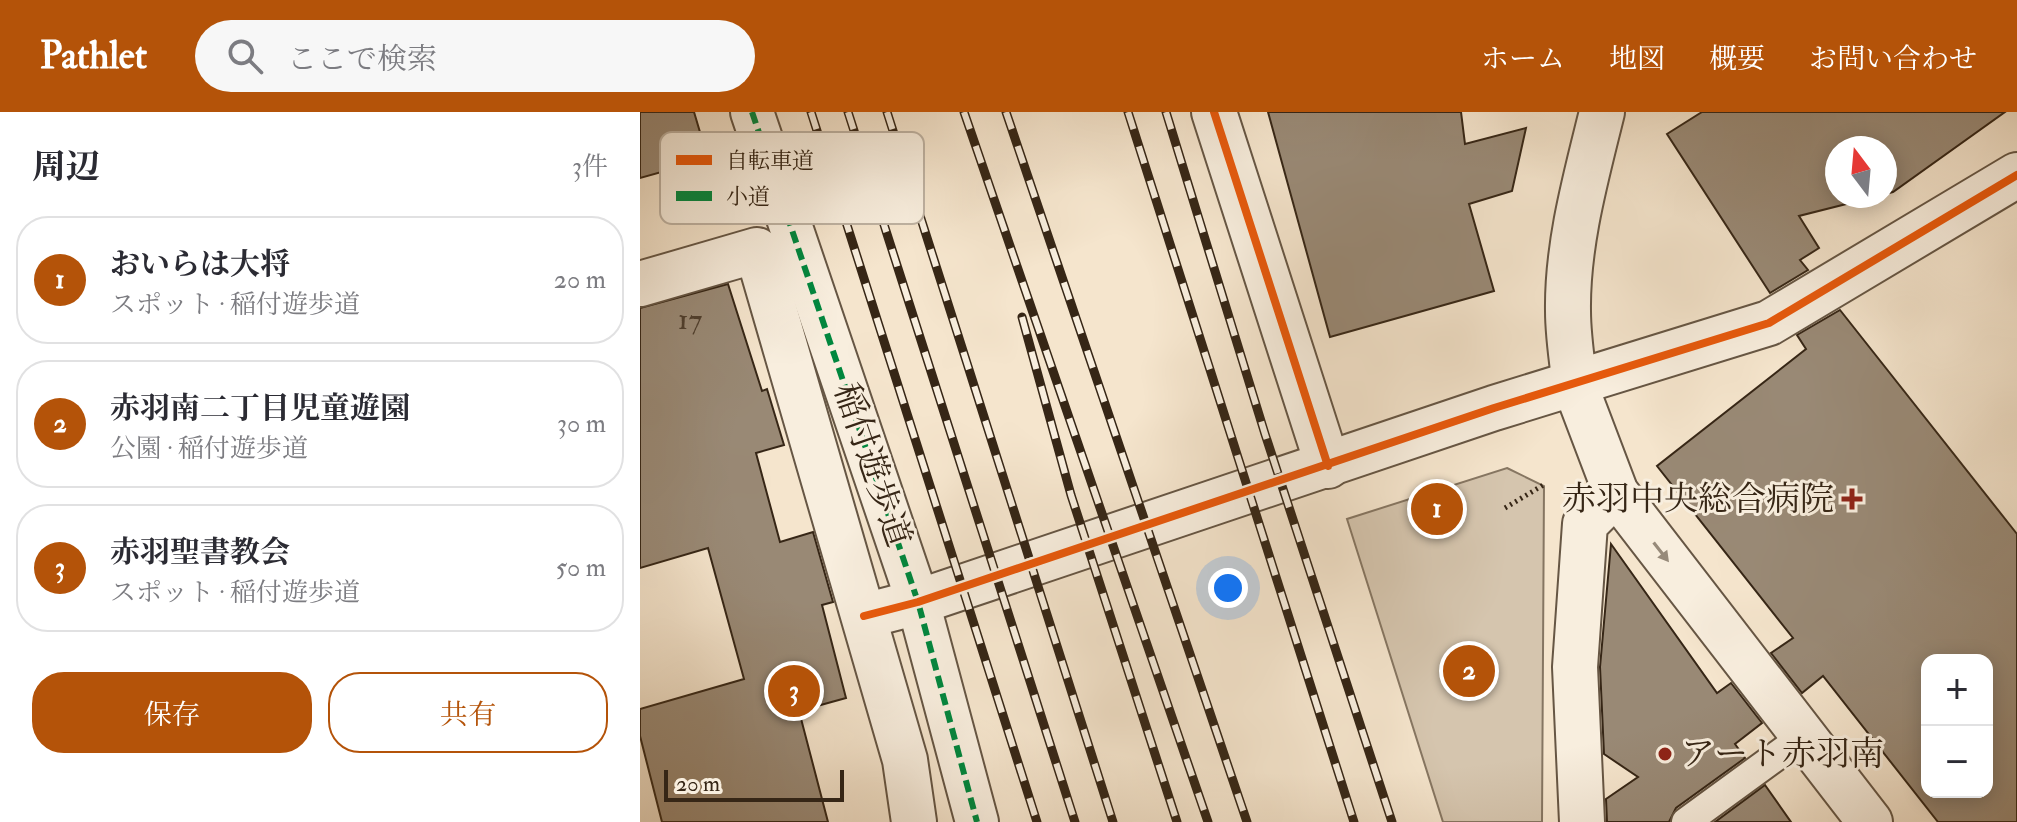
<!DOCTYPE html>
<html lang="ja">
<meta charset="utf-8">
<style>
:root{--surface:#fff;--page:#f7f7f7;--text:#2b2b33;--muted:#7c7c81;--line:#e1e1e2;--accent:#b45309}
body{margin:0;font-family:"IM FELL Double Pica","Noto Serif JP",serif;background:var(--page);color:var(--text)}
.controls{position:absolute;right:24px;bottom:24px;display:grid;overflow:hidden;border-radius:16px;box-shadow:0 4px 20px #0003}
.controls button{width:72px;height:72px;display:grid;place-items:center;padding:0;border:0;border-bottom:2px solid var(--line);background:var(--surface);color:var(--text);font:40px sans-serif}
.compass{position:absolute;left:1185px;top:24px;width:72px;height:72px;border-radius:50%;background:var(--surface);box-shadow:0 4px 20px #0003;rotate:344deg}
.scale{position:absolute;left:24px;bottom:20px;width:180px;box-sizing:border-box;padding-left:8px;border:4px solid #362616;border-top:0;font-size:22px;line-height:28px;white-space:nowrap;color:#362616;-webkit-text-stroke:6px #f8eede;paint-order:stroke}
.you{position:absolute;left:588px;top:476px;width:28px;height:28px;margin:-20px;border:6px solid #fff;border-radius:50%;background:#1a73e8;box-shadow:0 0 0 12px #1a73e833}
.badge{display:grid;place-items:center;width:52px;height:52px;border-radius:50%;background:var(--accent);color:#fff;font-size:26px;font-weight:700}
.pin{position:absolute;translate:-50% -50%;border:4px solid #fff;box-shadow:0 2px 8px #0006}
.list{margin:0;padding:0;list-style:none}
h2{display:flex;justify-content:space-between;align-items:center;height:104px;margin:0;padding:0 32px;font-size:34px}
h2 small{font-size:26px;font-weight:400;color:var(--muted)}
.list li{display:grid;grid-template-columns:52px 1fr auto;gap:24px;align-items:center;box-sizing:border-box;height:128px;margin:0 16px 16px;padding:0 16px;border:2px solid var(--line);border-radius:32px}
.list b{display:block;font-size:30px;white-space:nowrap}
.list p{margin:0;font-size:26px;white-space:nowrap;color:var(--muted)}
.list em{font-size:26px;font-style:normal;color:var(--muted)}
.actions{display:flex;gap:16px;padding:24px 32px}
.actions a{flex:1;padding:18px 0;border:2px solid var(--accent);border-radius:32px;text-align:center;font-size:28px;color:var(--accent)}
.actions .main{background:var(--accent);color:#fff}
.icon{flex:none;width:44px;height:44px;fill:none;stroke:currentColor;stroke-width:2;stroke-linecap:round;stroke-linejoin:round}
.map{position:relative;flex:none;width:1377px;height:710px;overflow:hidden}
header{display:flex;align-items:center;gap:48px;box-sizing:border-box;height:112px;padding:0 40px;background:var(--accent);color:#fff}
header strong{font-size:38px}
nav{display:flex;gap:44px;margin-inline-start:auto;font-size:28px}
.search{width:560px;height:72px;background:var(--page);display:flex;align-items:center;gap:20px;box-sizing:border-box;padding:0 28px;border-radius:44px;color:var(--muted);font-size:30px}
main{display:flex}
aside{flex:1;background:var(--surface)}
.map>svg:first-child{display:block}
.green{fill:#d5c5ae;stroke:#867662;stroke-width:2}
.building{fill:#998975;stroke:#362616;stroke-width:2;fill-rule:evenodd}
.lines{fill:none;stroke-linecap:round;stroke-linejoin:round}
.service-casing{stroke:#665644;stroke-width:32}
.pedestrian-casing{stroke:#665644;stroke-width:46}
.minor-casing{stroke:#665644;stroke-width:48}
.tertiary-casing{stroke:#665644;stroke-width:48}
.path{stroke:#362616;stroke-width:5;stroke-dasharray:2 4;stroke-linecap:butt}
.service{stroke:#f8eede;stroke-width:28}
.pedestrian{stroke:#f8eede;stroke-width:42}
.minor{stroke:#f8eede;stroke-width:44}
.tertiary{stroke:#f8eede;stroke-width:44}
.rail-casing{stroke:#362616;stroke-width:9}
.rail{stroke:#f8eede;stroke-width:6;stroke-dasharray:18;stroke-linecap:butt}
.quiet{stroke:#00873e;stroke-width:6;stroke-dasharray:12 6;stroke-linecap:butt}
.cycleway-casing{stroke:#f8eede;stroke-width:13}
.cycleway{stroke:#e8590c;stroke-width:8}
.oneway{fill:#978a7a}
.poi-dot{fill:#8f2418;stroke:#f8eede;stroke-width:3}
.labels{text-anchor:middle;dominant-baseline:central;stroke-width:6;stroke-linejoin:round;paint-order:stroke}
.number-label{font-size:30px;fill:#4f3f2e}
.street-label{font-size:34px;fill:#362616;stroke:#f8eede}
.poi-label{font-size:34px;fill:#362616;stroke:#f8eede;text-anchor:end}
.key{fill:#f8eede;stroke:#beb2a2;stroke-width:2}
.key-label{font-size:22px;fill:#362616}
</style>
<header>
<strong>Pathlet</strong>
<div class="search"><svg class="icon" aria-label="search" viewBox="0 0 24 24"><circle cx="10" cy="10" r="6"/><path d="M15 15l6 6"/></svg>ここで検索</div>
<nav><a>ホーム</a><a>地図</a><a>概要</a><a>お問い合わせ</a></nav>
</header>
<main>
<aside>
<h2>周辺<small>3件</small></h2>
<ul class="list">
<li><span class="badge">1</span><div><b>おいらは大将</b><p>スポット · 稲付遊歩道</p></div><em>20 m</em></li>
<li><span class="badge">2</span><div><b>赤羽南二丁目児童遊園</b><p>公園 · 稲付遊歩道</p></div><em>30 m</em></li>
<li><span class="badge">3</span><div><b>赤羽聖書教会</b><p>スポット · 稲付遊歩道</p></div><em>50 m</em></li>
</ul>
<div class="actions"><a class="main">保存</a><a>共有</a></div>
</aside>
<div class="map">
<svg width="1377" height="710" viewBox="0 0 1377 710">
<rect width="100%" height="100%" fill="#f5e5cd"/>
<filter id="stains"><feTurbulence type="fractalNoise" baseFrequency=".0025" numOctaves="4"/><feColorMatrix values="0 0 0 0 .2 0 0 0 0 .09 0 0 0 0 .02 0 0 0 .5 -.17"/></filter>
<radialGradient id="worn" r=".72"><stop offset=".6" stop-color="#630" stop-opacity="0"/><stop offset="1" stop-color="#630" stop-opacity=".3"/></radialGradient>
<path class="green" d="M867 356 904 374 902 710H803L707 407Z"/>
<g class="building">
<path d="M0 0H54L68 47 0 66Z"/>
<path d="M628 0H821L825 32 886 16 872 79 829 92 854 179 690 225Z"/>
<path d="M1062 0H1365L1253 80 1245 82V36H1197V84H1238L1159 104 1179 136 1160 148 1168 158 1130 181 1027 22Z"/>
<path d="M88 172 122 279 127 277 144 333 116 341 140 430 173 420 193 490 182 493 206 586 159 599 188 710H22L0 624V597L104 567 68 436 0 456V196Z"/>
<path d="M1200 198 1377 422V710H1298L1183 564 1162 581 1131 541 1153 526 1017 354 1166 237 1157 223ZM1287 548H1347V680H1287Z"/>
<path d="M971 432 1077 581 1091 571 1122 611 1095 632 1105 646 1036 696 1029 710H967L966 687 998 665 964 642 960 555Z"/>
<path d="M1125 673 1151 710H1075Z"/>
</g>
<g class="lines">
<defs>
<path id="service" d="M1046 710 1164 624"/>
<path id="pedestrian" d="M112 0 278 490 337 710"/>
<g id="minor">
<path d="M574 0 688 354"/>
<path d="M0 172 117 138 265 648 274 710"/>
<path d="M935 273 976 381 1230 710"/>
<path d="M224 504 278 490 854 296 1129 211 1377 63"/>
<path d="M942 710 935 555 945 412 976 381"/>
</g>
<path id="tertiary" d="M935 273C932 249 928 224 928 199 927 132 946 65 962 0"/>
</defs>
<use href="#service" class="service-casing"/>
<use href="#pedestrian" class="pedestrian-casing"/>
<use href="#minor" class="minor-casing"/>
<use href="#tertiary" class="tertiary-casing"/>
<path class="path" d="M865 396 905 372"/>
<use href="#service" class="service"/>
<use href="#pedestrian" class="pedestrian"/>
<use href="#minor" class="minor"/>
<use href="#tertiary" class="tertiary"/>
<defs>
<g id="rail">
<path d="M171 0 397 710"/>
<path d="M208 0 435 710"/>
<path d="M247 0 473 710"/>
<path d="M324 0 568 710"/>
<path d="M366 0 607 710"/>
<path d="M488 0 714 710"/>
<path d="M526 0 625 322 752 710"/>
<path d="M382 205 431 383 537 710"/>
</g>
</defs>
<use href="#rail" class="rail-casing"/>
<use href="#rail" class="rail"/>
<path class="quiet" d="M112 0 278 490 337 710"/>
<defs>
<g id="cycleway">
<path d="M574 0 688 354"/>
<path d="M224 504 278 490 854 296 1129 211 1377 63"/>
</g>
</defs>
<use href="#cycleway" class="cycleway-casing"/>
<use href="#cycleway" class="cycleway"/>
</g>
<defs><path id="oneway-solid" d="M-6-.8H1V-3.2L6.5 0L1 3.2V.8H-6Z" transform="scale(2)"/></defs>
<use class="oneway" href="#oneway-solid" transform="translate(1021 440) rotate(52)"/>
<g class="poi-dot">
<path d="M1208 375h8v8h8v8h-8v8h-8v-8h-8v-8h8z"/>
<circle cx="1025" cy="642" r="8"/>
</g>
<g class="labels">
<g class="number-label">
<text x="50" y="207">17</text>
</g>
<g class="street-label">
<text transform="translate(232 353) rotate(71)">稲付遊歩道</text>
</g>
<g class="poi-label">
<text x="1194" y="387">赤羽中央総合病院</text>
<text x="1041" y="642" text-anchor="start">アート赤羽南</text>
</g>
</g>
<rect x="20" y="20" width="264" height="92" rx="12" class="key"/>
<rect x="36" y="43" width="36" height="10" fill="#e8590c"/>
<rect x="36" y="79" width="36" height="10" fill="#00873e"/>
<g class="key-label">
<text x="86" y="56">自転車道</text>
<text x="86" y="92">小道</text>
</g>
<rect width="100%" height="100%" filter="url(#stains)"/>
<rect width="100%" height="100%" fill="url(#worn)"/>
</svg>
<div class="controls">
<button>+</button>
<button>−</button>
</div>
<svg class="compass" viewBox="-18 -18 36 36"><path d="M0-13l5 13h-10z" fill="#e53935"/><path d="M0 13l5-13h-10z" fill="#7c7c81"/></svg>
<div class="scale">20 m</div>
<div class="you"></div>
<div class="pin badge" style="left:797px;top:397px">1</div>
<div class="pin badge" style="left:829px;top:559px">2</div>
<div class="pin badge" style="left:154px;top:579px">3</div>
</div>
</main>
